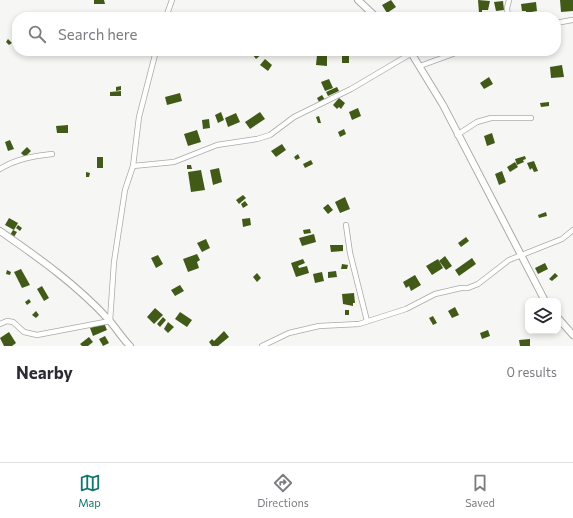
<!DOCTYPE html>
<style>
:root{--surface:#fff;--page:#f7f7f7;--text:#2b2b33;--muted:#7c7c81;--line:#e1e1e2;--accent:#0f766e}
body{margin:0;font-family:Commissioner,sans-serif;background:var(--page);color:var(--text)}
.controls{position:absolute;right:12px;bottom:12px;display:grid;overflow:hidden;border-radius:8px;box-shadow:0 2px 6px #0003}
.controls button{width:36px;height:36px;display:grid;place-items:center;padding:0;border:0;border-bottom:1px solid var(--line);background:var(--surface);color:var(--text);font:20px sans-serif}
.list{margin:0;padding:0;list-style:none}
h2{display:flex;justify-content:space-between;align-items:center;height:52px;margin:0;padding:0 16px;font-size:17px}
h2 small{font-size:13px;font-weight:400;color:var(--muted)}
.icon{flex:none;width:22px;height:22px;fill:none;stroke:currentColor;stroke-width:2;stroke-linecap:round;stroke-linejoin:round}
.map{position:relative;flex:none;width:573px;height:346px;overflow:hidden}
.search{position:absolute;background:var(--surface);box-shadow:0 2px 6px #0003;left:12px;right:12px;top:12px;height:44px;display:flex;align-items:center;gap:10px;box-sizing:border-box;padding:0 14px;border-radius:16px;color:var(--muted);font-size:15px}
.sheet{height:116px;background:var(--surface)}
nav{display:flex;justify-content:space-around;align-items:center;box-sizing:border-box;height:56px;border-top:1px solid var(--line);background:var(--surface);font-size:11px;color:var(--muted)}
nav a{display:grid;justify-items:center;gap:2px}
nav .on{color:var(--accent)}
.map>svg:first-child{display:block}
.building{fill:#425a17}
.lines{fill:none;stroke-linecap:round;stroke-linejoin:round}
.street-casing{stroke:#aaaba8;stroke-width:6}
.secondary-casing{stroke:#aaaba8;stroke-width:8}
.street{stroke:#fff;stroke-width:4.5}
.secondary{stroke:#fff;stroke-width:6}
</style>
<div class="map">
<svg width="573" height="346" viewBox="0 0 573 346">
<rect width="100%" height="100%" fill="#f6f7f5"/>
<g class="building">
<path d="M94 0H104L105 4H94Z"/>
<path d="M391 0 396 7 387 13 382 5Z"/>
<path d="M478 0 490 1 488 10H482V13H479Z"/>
<path d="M560 0H573V11L561 12Z"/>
<path d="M503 1 504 10 496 11 494 2Z"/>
<path d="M536 2 537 11 526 13V11H522L521 4Z"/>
<path d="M129 12 137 13V17H129Z"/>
<path d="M148 12V17H141V13Z"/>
<path d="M8 39 12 43 9 45 6 42Z"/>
<path d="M250 51H261L263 53 256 59Z"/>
<rect x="342" y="52" width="7" height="11"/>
<path d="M317 55H327V66L316 65Z"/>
<path d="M265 59 272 65 268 71 260 65Z"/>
<path d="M562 65 564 77 551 78 550 67Z"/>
<path d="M489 77 493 84 484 89 480 83Z"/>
<path d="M329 79 333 88 325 91 321 82Z"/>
<path d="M121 86V90L116 91V87Z"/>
<path d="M337 87 339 91 328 96 326 92Z"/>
<path d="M121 91V96H110V92Z"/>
<path d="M180 93 182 101 167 105 165 97Z"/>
<path d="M322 95 325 100 319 102 317 98Z"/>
<path d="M339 98 345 103 341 109 339 107 337 109 333 105Z"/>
<path d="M549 102V106L541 107 540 103Z"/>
<path d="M358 108 361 116 352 120 349 112Z"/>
<path d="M221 112 224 120 218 123 215 115Z"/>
<path d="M260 112 265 119 250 129 245 122Z"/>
<path d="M236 113 240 122 228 127 225 118Z"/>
<path d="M319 116 321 123H318L316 117Z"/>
<path d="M209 119 210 128 203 129 202 120Z"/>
<path d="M68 125V133H57L56 126Z"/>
<path d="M344 129 346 134 340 137 338 132Z"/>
<path d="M197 130 201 142 188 146 184 134Z"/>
<path d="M492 133 495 143 487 146 484 136Z"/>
<path d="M10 140 14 149 8 151 5 142Z"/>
<path d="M282 144 286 150 276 157 271 151Z"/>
<path d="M27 147 31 151 25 157 21 153Z"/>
<path d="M298 154 300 158 296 160 294 157Z"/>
<path d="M525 156 526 159 523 160 524 162 517 165 515 159Z"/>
<rect x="97" y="157" width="6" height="11"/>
<path d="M311 160 313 164 305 168 303 164Z"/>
<path d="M534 161 538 171 534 172 532 168 530 170 527 163Z"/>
<path d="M515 162 518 167 510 172 507 167Z"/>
<path d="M187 165H191L192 169H187Z"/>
<path d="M219 168 222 182 213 185 210 170Z"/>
<path d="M201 170 205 190 191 192 188 172Z"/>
<path d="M502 171 506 182 499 185 495 174Z"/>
<path d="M86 172 90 173 89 177H86Z"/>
<path d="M243 195 246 198 239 204 236 200Z"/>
<path d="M345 197 350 209 340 213 335 202Z"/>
<path d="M245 201 248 205 243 208 241 204Z"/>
<path d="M328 204 333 210 328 214 323 208Z"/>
<path d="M546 212 547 216 539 218 538 215Z"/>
<path d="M9 218 18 223 14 230 5 225Z"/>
<path d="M250 218 251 225 243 227 242 219Z"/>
<path d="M18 225 22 228 20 231 16 228Z"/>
<path d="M310 229 311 233 304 234 303 230Z"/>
<path d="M13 230 17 232 14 237 10 235Z"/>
<path d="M314 234 316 242 302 246 299 238Z"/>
<path d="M466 237 469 241 461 247 458 243Z"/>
<path d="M206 239 210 248 202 252 197 243Z"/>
<path d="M330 245H343V251L331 252Z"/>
<path d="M197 254 200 260 197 262 199 268 188 272 183 259Z"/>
<path d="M158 255 163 264 156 268 151 258Z"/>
<path d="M445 256 452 266 446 270 439 261Z"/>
<path d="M472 258 476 264 459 276 455 270Z"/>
<path d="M303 259 305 263 298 266 299 268 307 266 309 273 296 277 291 263Z"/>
<path d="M438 259 443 268 432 275 426 266Z"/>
<path d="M545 263 548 269 538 274 535 268Z"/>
<path d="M342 264 348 265 347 269H341Z"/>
<path d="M21 269 30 285 22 288 14 272Z"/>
<path d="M7 270 11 272 10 275 6 274Z"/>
<path d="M336 271 337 277 328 278V272Z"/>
<path d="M322 272 324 281 315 283 313 274Z"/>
<path d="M257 273 261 278 257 282 253 277Z"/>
<path d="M555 273 558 276 552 281 549 279Z"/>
<path d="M415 275 421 285 411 291 409 286 406 288 403 282Z"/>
<path d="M180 285 184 291 175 296 171 290Z"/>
<path d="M42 286 49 298 44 301 37 289Z"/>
<path d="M354 293 355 303H353V306L343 304 342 294Z"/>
<path d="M29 299 31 302 27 305 25 302Z"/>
<path d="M455 307 459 315 452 318 448 311Z"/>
<path d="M155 308 163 315 154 324 147 317Z"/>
<rect x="345" y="310" width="4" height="5"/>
<path d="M36 311 39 315 36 318 32 315Z"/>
<path d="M180 312 192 320 187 327 175 319Z"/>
<path d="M433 316 437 323 433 325 429 318Z"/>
<path d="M163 317 166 320 160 327 157 324Z"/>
<path d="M168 322 174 327 168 333 164 329Z"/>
<path d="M104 323 107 330 93 336 90 328Z"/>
<path d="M488 330 490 336 482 339 480 333Z"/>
<path d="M224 331 229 337 218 346H212L209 342 212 339 214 341Z"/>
<path d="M9 332 16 343 12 346H4L0 338Z"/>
<path d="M105 336 109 343 103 346 99 339Z"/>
<path d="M89 337 93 342 88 346H82L80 344Z"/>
<path d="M530 339V346H520L519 340Z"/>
</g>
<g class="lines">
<defs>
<g id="street">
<path d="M166 17 172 0"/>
<path d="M508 17 507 8 509 0"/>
<path d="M556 23 572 20"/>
<path d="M420 66 461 51"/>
<path d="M457 135 477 122 491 118H531"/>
<path d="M133 166 174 162 217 145 257 139 270 135 294 117 351 89 412 53"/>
<path d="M0 169C16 159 33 156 52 154"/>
<path d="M346 225 350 253 367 321"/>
<path d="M0 324 7 321 13 322 24 332 37 335 110 321 114 262 125 190 133 166 139 117 156 51"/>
<path d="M262 346 289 333 319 326 359 324 406 309 435 294 461 288H468L478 284 509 260 562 239 573 230"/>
</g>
<g id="secondary">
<path d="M358 0 376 17"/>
<path d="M410 51 443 105 545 301"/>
<path d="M0 231C39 258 77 285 109 320 116 328 122 338 130 346"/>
<path d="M558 318 573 335"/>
</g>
</defs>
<use href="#street" class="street-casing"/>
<use href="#secondary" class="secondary-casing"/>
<use href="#street" class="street"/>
<use href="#secondary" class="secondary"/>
</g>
</svg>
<div class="controls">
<button><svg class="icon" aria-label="layers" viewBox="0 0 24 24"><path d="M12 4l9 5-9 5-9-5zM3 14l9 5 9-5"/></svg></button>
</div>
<div class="search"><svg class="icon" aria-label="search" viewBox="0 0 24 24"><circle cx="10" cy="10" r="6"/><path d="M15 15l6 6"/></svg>Search here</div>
</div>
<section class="sheet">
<h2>Nearby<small>0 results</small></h2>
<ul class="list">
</ul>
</section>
<nav>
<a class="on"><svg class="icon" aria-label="map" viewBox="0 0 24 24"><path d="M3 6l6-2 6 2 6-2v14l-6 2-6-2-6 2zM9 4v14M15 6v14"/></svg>Map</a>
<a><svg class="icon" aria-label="directions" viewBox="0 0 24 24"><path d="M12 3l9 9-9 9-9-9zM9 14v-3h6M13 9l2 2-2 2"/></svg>Directions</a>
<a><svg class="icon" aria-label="saved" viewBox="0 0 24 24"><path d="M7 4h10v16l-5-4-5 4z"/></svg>Saved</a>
</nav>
